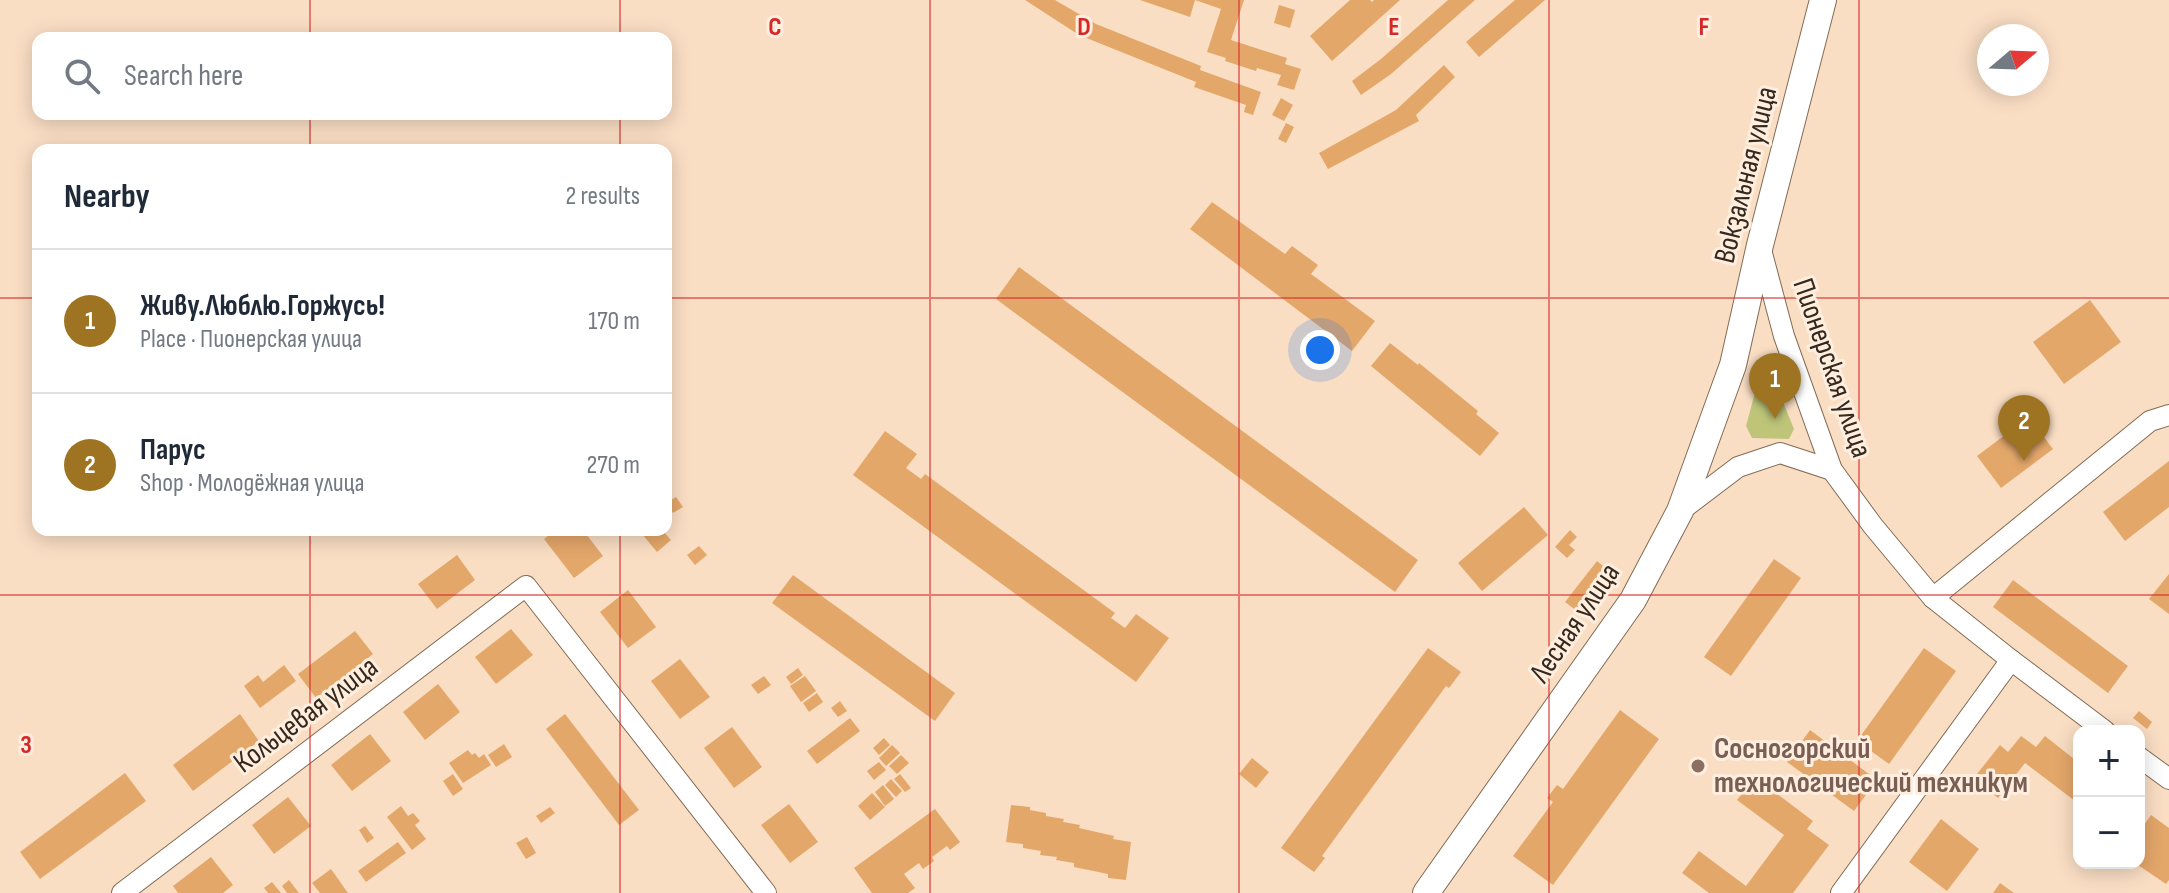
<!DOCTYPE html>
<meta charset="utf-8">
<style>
:root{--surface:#fff;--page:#f2f2f3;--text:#1f2937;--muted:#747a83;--line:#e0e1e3;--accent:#9e7422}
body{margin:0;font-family:"Sofia Sans Condensed",sans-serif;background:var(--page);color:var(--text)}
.controls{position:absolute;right:24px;bottom:24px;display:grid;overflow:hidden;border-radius:16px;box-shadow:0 4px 20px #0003}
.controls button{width:72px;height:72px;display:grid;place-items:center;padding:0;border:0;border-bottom:2px solid var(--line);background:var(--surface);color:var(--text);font:40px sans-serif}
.compass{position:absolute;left:1977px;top:24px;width:72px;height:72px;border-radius:50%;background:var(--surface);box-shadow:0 4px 20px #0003;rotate:71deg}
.you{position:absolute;left:1320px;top:350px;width:28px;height:28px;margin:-20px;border:6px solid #fff;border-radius:50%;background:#1a73e8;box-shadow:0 0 0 12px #1a73e833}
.badge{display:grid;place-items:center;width:52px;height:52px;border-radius:50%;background:var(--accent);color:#fff;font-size:26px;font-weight:700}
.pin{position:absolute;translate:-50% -66px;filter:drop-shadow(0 2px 4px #0008)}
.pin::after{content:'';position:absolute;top:42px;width:28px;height:24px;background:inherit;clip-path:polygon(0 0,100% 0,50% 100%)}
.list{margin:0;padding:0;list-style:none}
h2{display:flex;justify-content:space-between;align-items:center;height:104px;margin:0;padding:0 32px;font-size:34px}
h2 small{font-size:26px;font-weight:400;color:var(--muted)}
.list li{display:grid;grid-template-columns:52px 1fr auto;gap:24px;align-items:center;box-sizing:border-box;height:144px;padding:0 32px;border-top:2px solid var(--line)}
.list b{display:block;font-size:30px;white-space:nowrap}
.list p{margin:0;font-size:26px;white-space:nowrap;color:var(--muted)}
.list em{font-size:26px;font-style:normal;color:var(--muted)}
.icon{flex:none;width:44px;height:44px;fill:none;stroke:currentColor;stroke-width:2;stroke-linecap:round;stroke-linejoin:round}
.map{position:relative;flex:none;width:2169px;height:893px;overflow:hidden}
.search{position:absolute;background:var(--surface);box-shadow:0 4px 20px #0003;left:32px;top:32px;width:640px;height:88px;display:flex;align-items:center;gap:20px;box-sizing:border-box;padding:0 28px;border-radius:16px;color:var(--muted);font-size:30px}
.panel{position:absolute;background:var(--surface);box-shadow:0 4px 20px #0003;left:32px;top:144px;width:640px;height:392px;border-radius:16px}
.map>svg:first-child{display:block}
.green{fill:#bec579}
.building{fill:#e4a76a}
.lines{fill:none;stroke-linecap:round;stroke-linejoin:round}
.minor-casing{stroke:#836b54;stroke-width:22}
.major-casing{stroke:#836b54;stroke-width:28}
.minor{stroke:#fff;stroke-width:20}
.major{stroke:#fff;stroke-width:26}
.grid{fill:none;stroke:#d62828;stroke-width:2;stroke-opacity:0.55}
.education-dot{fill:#8d6e63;stroke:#ffeede;stroke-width:3}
.labels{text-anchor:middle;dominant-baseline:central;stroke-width:6;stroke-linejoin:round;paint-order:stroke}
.street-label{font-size:30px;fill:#34291f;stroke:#ffeede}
.education-label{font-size:30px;font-weight:bold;fill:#785e54;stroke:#ffeede;text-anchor:start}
.grid-label{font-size:26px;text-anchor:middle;font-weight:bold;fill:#d62828;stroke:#ffeede;stroke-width:6;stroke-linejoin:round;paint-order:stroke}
</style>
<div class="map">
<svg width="2169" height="893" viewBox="0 0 2169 893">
<rect width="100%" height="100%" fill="#fadec4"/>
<path class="green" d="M1760 374 1772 375 1794 429 1789 439 1752 438 1746 426Z"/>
<g class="building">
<path d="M1025 0H1055L1096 24 1201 66 1200 70 1261 92 1253 115 1244 112 1246 105 1194 87 1196 82 1079 35Z"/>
<path d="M1140 0H1195L1190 17Z"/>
<path d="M1195 0H1244L1231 40 1287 58 1285 64 1301 69 1294 90 1277 85 1281 75 1257 68 1256 71 1225 61 1226 58 1207 52 1221 9Z"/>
<path d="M1350 0H1370L1372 2 1374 0H1400L1332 61 1310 36Z"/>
<path d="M1448 0H1475L1391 74 1361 95 1352 81 1381 59Z"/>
<path d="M1515 0H1545L1479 57 1466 42Z"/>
<path d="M1279 5 1295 10 1290 28 1274 23Z"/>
<path d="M1444 65 1455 77 1416 115 1419 121 1328 169 1319 153 1396 110Z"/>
<path d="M1281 98 1293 105 1284 121 1272 115Z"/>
<path d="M1286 123 1294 127 1286 143 1278 139Z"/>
<path d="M1212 202 1285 254 1292 246 1318 265 1311 274 1375 321 1352 351 1190 229Z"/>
<path d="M1019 267 1418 560 1395 592 996 299Z"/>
<path d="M2090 300 2121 342 2064 384 2033 342Z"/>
<path d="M1390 343 1418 365 1419 363 1478 411 1476 414 1499 433 1480 456 1371 366Z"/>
<path d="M2029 417 2053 449 2001 488 1977 456Z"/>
<path d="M885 431 917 454 906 468 921 479 925 474 1115 613 1111 618 1125 628 1136 614 1169 638 1136 682 853 475Z"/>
<path d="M2169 461V507L2125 541 2103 512Z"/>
<path d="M676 497 683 507 673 513 666 503Z"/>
<path d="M1524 507 1548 535 1482 591 1458 563Z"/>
<path d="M556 530H583L603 556 574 578 544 539Z"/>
<path d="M647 530H662L671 540 657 552 642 534Z"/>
<path d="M1570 530 1577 537 1569 545 1575 550 1567 558 1555 547Z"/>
<path d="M699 546 707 555 695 565 687 555Z"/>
<path d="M457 555 475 580 437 609 418 584Z"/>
<path d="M1774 559 1801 578 1731 676 1704 657Z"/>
<path d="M1597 561 1613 574 1581 614 1565 602Z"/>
<path d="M2169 574V614L2149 599Z"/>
<path d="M793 575 955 693 935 721 772 603Z"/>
<path d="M2013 580 2128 666 2108 693 1993 607Z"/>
<path d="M628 590 656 627 628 648 600 612Z"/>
<path d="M511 629 533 655 496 684 475 657Z"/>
<path d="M355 631 373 654 353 670 356 673 345 681 342 678 316 698 298 674Z"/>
<path d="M1428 648 1461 672 1449 688 1446 686 1322 856 1325 858 1314 872 1281 848Z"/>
<path d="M1924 648 1956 671 1889 764 1857 741Z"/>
<path d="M680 659 710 697 680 719 651 681Z"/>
<path d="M284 665 296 681 260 708 244 686 258 675 263 682Z"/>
<path d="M798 668 803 675 791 684 786 677Z"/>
<path d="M764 676 771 685 758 694 751 685Z"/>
<path d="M805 676 816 691 801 702 790 686Z"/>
<path d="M438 684 460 712 425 740 403 712Z"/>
<path d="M817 693 823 702 809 712 803 703Z"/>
<path d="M840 701 847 711 838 717 831 708Z"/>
<path d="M1620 710 1659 739 1553 885 1513 856 1553 802 1547 798 1557 785 1563 789Z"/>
<path d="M2139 711 2152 722 2147 729 2133 718Z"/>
<path d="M240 714 259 741 193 791 173 765Z"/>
<path d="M565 714 639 810 619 825 546 729Z"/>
<path d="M850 718 860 731 817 764 807 751Z"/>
<path d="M732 727 762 767 734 788 704 748Z"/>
<path d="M1810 730 1877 780 1854 811 1787 762Z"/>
<path d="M370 734 391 761 352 791 331 765Z"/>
<path d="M2021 736 2036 747 2045 736 2079 763V804L2025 763 1998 798 1973 779 2000 745 2008 752Z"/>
<path d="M884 738 890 745 879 755 873 748Z"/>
<path d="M504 744 512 757 496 767 488 755Z"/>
<path d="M892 745 900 753 886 766 879 758Z"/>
<path d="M468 750 472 755 475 753 479 758 484 754 491 765 463 783 449 763Z"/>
<path d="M901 755 909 763 897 774 889 766Z"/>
<path d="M1252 758 1269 772 1256 788 1239 774Z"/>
<path d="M879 762 886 770 874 780 867 771Z"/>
<path d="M125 773 146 801 40 879 20 852Z"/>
<path d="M453 774 463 789 453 796 443 781Z"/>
<path d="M900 774 911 788 905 792 894 779Z"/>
<path d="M1755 777 1813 821 1807 829 1829 845 1793 893H1709L1682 873 1699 851 1746 886 1784 835 1737 800Z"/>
<path d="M891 779 902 791 896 797 885 785Z"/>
<path d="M883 785 894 799 885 806 875 792Z"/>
<path d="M872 793 885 807 870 820 858 806Z"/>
<path d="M288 797 311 826 274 854 252 825Z"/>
<path d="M789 804 818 842 790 863 761 825Z"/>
<path d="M1011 805 1030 807V810L1046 813V816L1064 819 1063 822 1080 825 1079 828 1114 836 1113 839 1131 842 1126 880 1108 878V874L1074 867V863L1056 860 1057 857 1040 855 1041 851 1023 848V844L1006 842Z"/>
<path d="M401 806 408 816 413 813 420 821 415 825 426 839 412 850 387 817Z"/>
<path d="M550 807 555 813 541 823 536 816Z"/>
<path d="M935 809 960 842 950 850 947 846 932 857 934 861 923 869 919 863 904 874 915 888 908 893H872L854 868Z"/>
<path d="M2151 815 2169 828V880L2166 884 2135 863H2139V832Z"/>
<path d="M1941 819 1979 849 1947 891 1909 862Z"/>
<path d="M365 826 374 838 367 843 359 830Z"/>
<path d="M527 837 536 853 526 859 516 843Z"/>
<path d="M398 842 406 853 366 882 358 871Z"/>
<path d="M211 857 233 885 223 893H178L173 886Z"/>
<path d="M331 869 348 893H320L312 883Z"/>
<path d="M289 880 299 893H287L282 886Z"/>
<path d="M272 882 281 893H268L264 888Z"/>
<path d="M2000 883 2014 893H1993Z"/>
</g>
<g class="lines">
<defs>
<g id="minor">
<path d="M1760 246 1784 336 1832 470 1873 526 1933 598 2011 660 2105 731"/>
<path d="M1680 511 1738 467 1780 453 1832 470"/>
<path d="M1933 598 2150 421 2169 415"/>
<path d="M2139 757 2169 779"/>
<path d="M122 893 526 586 766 893"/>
<path d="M1841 893 2011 660"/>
</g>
<path id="major" d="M1426 893 1633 600 1680 511 1733 365 1760 245 1823 0"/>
</defs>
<use href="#minor" class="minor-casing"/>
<use href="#major" class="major-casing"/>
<use href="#minor" class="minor"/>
<use href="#major" class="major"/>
</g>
<path class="grid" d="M310 0V38M620 0V38M930 0V893M1239 0V893M1549 0V893M1859 0V893M310 114V150M620 114V150M0 298H38M666 298H2169M310 530V893M620 530V893M0 595H2169"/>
<circle class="education-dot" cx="1698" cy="766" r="8"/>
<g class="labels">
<g class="street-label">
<text transform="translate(1746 175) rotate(-76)">Вокзальная улица</text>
<text transform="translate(1832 368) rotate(71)">Пионерская улица</text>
<text transform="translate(1575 623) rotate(-56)">Лесная улица</text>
<text transform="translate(306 715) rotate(-37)">Кольцевая улица</text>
</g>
<g class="education-label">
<text x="1714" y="749">Сосногорский<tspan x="1714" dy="34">технологический техникум</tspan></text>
</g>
</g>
<g class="grid-label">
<text x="775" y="35">C</text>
<text x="1084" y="35">D</text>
<text x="1394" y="35">E</text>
<text x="1704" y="35">F</text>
<text x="26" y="753">3</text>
</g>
</svg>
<div class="controls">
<button>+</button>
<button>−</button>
</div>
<svg class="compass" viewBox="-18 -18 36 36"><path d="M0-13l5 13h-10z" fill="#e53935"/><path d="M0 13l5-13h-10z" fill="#747a83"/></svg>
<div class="you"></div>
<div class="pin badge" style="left:1775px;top:419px">1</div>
<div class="pin badge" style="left:2024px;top:461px">2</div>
<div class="search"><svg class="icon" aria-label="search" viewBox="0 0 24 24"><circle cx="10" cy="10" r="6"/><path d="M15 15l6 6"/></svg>Search here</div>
<section class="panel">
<h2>Nearby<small>2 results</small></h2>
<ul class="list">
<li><span class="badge">1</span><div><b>Живу.Люблю.Горжусь!</b><p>Place · Пионерская улица</p></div><em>170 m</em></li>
<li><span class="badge">2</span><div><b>Парус</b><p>Shop · Молодёжная улица</p></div><em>270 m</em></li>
</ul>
</section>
</div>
